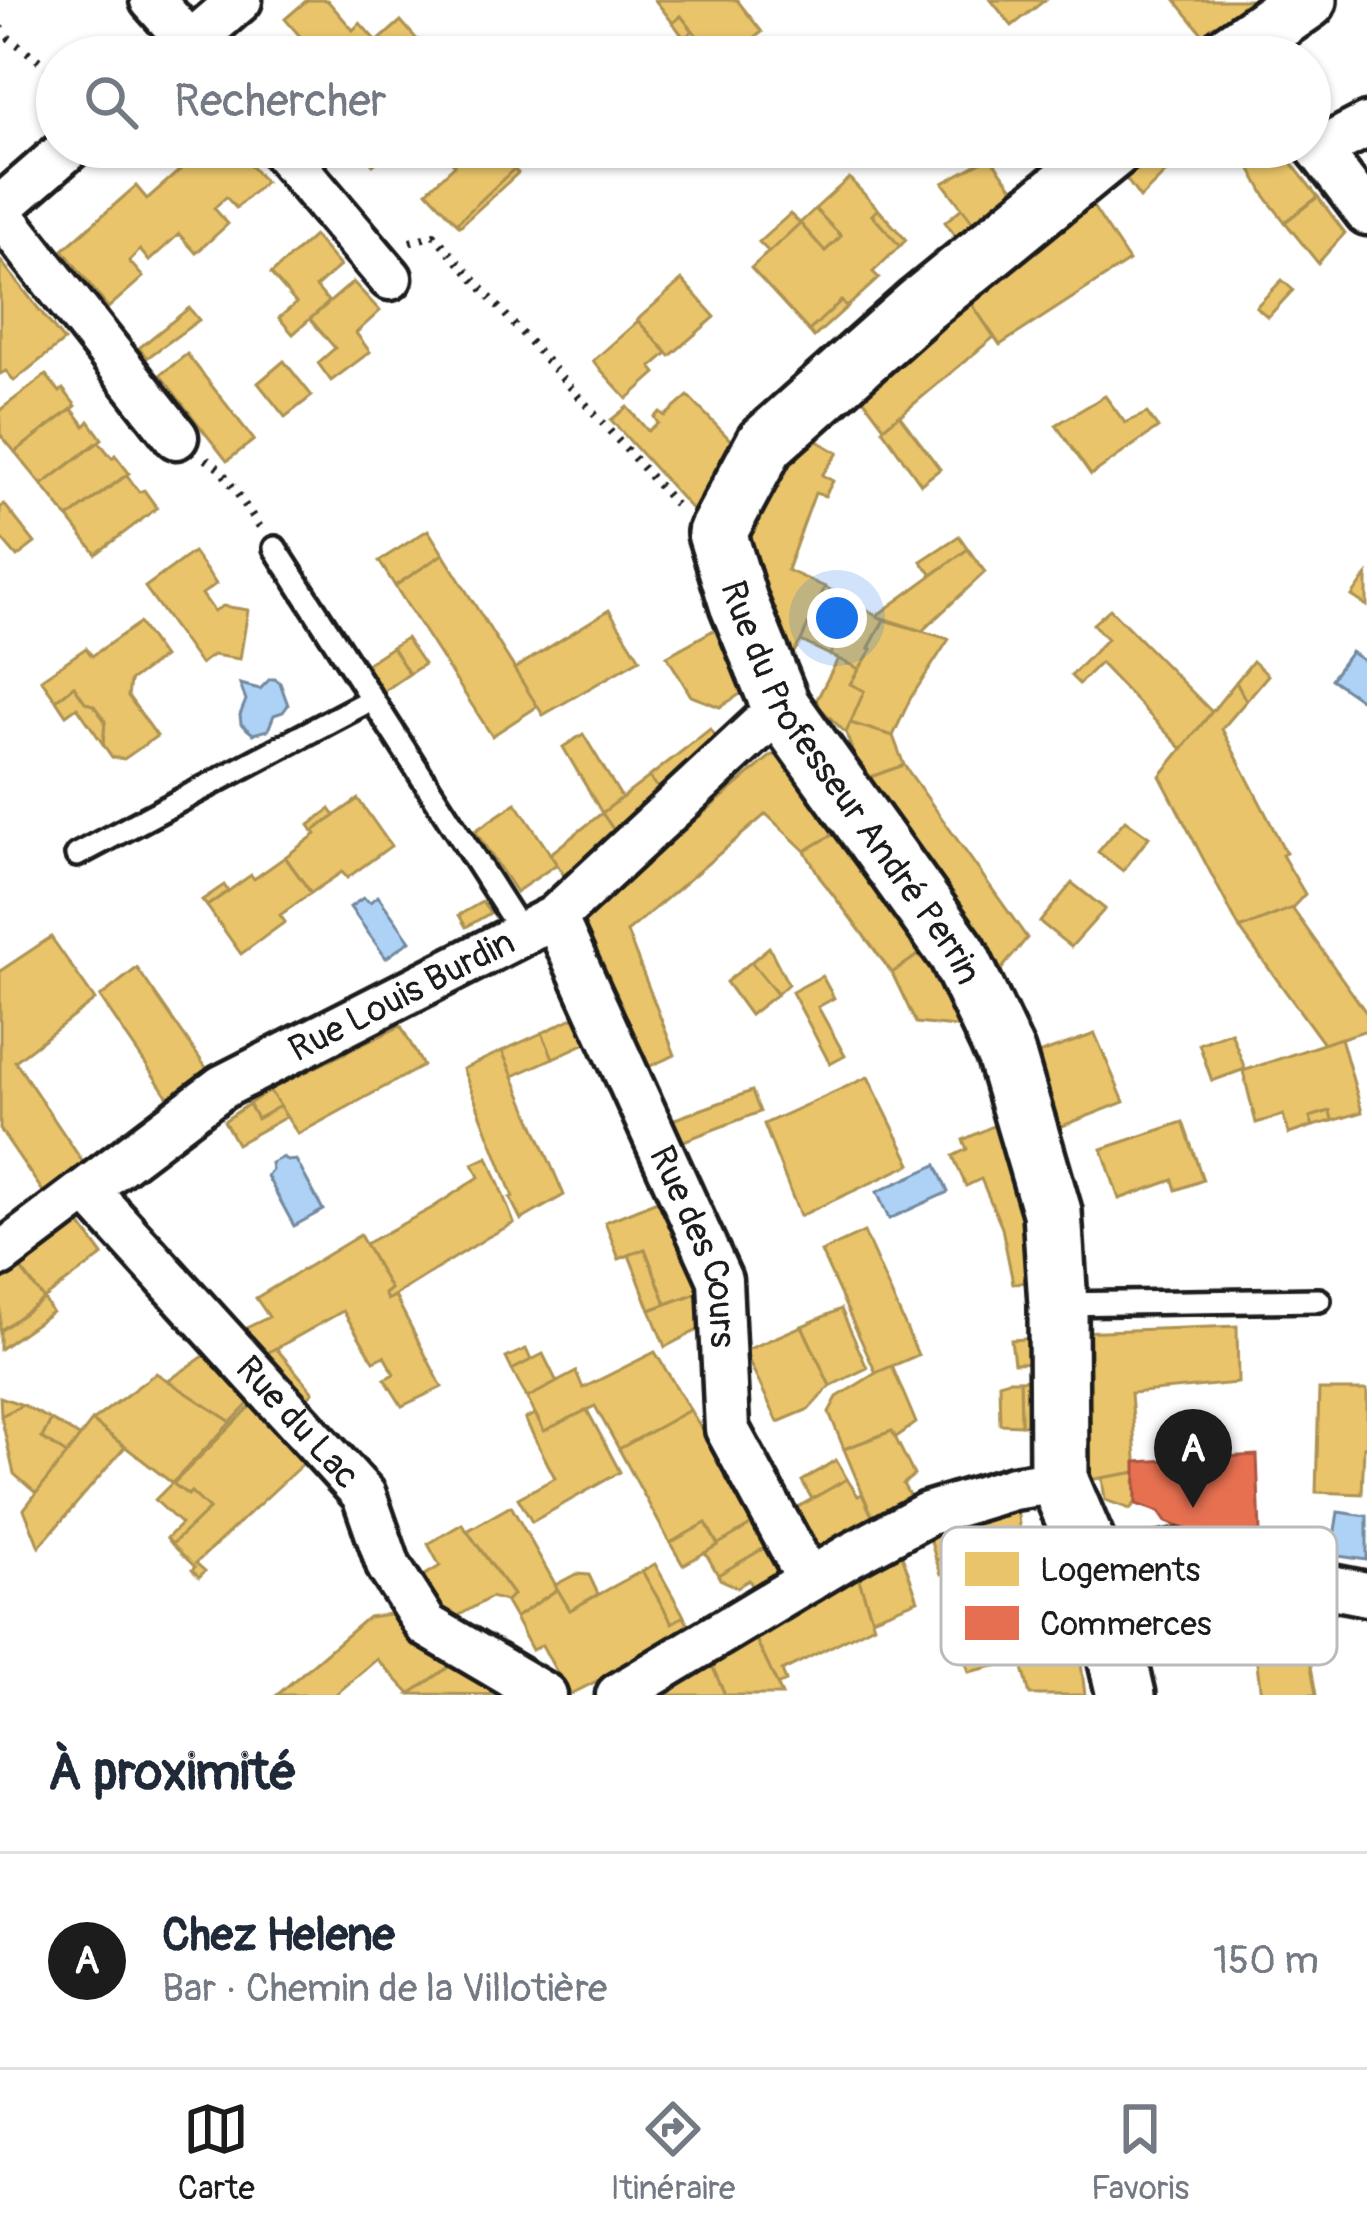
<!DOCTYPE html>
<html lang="fr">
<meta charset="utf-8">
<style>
:root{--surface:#fff;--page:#f2f2f3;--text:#1f2937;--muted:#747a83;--line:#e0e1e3;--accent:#1c1c1c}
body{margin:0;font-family:Pangolin,sans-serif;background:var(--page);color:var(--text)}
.you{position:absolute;left:837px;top:618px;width:42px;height:42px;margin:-30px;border:9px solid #fff;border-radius:50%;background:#1a73e8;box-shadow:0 0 0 18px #1a73e833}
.badge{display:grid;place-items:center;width:78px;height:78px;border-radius:50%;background:var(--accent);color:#fff;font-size:39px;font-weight:700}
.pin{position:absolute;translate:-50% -99px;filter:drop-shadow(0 3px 6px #0008)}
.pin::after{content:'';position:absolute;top:63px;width:42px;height:36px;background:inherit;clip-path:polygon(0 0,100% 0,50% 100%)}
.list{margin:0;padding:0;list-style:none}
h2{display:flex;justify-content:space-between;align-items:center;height:156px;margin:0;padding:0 48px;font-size:51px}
h2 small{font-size:39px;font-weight:400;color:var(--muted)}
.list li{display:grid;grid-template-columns:78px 1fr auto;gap:36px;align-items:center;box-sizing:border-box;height:216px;padding:0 48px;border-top:3px solid var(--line)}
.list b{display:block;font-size:45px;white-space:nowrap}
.list p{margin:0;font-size:39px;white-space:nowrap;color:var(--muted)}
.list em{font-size:39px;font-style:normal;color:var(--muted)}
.icon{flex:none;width:66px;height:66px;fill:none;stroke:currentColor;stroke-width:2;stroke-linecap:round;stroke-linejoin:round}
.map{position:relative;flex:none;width:1367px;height:1695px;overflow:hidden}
.search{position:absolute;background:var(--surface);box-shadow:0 3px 9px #0004;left:36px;right:36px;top:36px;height:132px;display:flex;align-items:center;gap:30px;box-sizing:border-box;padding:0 42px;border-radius:66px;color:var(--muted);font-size:45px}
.sheet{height:372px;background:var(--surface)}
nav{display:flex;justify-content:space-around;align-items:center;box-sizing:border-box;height:168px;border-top:3px solid var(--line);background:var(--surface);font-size:33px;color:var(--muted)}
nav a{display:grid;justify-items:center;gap:6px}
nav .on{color:var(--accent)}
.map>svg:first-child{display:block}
.water{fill:#add2f6;stroke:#73899f;stroke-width:3}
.homes{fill:#e9c46a;stroke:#ac9253;stroke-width:3}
.shops{fill:#e76f51;stroke:#aa5641;stroke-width:3}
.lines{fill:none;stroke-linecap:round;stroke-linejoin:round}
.lane-casing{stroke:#1c1c1c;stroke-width:30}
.street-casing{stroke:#1c1c1c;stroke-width:51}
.secondary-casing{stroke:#1c1c1c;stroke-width:66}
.path{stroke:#1c1c1c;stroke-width:8;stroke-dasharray:3 9;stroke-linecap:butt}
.lane{stroke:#fff;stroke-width:21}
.street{stroke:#fff;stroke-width:42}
.secondary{stroke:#fff;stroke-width:57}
.labels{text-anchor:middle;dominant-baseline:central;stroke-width:12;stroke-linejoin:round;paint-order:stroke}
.street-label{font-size:36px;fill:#1c1c1c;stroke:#fff}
.key{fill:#fff;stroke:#bbb;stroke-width:3}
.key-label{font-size:33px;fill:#1c1c1c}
</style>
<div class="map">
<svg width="1367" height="1695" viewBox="0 0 1367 1695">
<rect width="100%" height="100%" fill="#fff"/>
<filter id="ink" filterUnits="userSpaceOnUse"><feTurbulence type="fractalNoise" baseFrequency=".00833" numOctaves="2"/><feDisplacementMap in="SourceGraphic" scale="24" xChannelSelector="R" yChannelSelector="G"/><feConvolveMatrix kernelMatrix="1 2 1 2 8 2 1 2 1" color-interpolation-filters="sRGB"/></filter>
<g filter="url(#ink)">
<g class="water">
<path d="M1351 652 1367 663V704L1331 679Z"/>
<path d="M270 679H275L280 683 288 705 283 712 274 715 268 730 253 734 241 724 240 715 246 700 240 684 260 689Z"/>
<path d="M378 896 410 941 386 958 350 907 363 898 370 902Z"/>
<path d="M283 1157 287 1161 296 1160 323 1210 294 1226 267 1176 272 1170 271 1163Z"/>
<path d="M936 1165 948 1192 889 1219 877 1192Z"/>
<path d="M1338 1512 1367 1516V1560L1331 1555Z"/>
</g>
<g class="homes">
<path d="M307 0H327L353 30 360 23 377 42 360 57H318L285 19Z"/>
<path d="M655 0H737L762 32 729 57H714L681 16 673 23Z"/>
<path d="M991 0H1045L1012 26Z"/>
<path d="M1175 0H1263L1209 42Z"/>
<path d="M681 16 693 31 684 38 673 23Z"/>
<path d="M401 21 420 43 404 57H360Z"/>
<path d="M1140 36 1157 57H1121Z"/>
<path d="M206 147H234L265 182 236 208 226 197 214 208 228 224 196 253 179 234 149 261 140 250 129 261 143 277 108 308 63 250 136 186 147 199Z"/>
<path d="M366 147H388L391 150 373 165 361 151Z"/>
<path d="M438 147H484L488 151 493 147 514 169 457 223 427 191 455 165Z"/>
<path d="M1125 147H1191L1140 198 1111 158Z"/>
<path d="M1239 147H1279L1318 197 1285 222 1267 199Z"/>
<path d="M990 157 1019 196 978 229 943 183Z"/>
<path d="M514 169 518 173 460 226 457 223Z"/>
<path d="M849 178 878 209 872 215 900 246 873 272 879 278 847 307 841 301 809 331 751 268 800 223 825 251 841 236 815 209Z"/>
<path d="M1082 190 1129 261 1000 345 963 291Z"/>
<path d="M1318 197 1345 233 1318 263 1285 222Z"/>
<path d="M962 208 978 229 961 244 945 222Z"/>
<path d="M815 209 841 236 825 251 800 223Z"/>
<path d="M878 209 906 240 900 246 872 215Z"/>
<path d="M790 214 800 223 769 252 759 242Z"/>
<path d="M314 236 340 266 316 287 329 302 293 334 279 318 296 303 271 274Z"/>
<path d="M0 260 64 341 14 381 6 371 0 374Z"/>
<path d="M682 280 715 317 670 356 637 320Z"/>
<path d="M1282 280 1293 290 1268 317 1256 307Z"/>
<path d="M353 282 380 311 356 333 370 352 331 381 318 363 335 348 310 319Z"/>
<path d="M963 291 994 337 885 428 855 388Z"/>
<path d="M841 301 847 307 814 337 809 331Z"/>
<path d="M189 308 199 320 147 358 139 348Z"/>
<path d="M638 321 667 353 651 367 656 373 627 399 593 361Z"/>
<path d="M187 354 254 440 227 461 160 375Z"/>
<path d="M284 361 312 396 285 417 258 383Z"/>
<path d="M46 375 60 392 63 389 76 406 15 452 0 434V410Z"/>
<path d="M688 396 739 449 697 515 611 420 627 407 648 431 658 423 654 417 660 412 665 416Z"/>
<path d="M1105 396 1125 423 1147 413 1158 428 1091 475 1056 425Z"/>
<path d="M72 409 85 426 89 421 102 439 42 485 15 452Z"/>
<path d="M899 415 940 469 921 484 882 429Z"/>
<path d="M805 434 838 453 822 475 833 481 825 496 815 493 787 570 825 587 801 641 784 668 737 550 778 464Z"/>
<path d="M99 442 112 458 115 455 129 473 68 518 42 485Z"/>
<path d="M127 475 139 492 144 490 157 508 96 554 68 518Z"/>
<path d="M4 504 35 543 17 557 0 537V508Z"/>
<path d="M428 530 443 554 395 586 379 561Z"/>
<path d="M959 536 968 549 932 575 921 561Z"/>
<path d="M968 549 985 572 922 631 876 616Z"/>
<path d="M193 552 216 584 202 594 214 611 223 606 248 610 240 659 213 655 200 664 145 587Z"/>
<path d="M443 554 538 706 492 736 395 586Z"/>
<path d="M1367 575V606L1352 596Z"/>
<path d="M825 587 855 603 830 655 801 641Z"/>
<path d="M855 603 884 620 869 648 872 649 859 669 830 655Z"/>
<path d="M1110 609 1212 712 1182 749 1100 663 1079 684 1071 676 1107 639 1093 624Z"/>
<path d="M609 610 640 659 543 715 514 669Z"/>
<path d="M884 620 949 639 910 699 893 736 850 723 864 691 850 684 872 649 869 648Z"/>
<path d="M139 623 163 657 130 681 128 696 157 736 124 759 112 757 103 744 105 721 94 706 85 702 74 686 56 700 41 679 86 648 92 656Z"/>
<path d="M721 626 745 691 720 707 691 696 667 656Z"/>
<path d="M406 638 424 664 409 674 392 647Z"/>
<path d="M392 647 409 674 383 692 365 665Z"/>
<path d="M838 659 859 669 850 684 864 691 846 733 815 703Z"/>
<path d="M1253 661 1268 675 1246 701 1236 682Z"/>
<path d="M1236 682 1246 701 1222 729 1286 853 1282 855 1305 894 1292 908 1240 929 1160 776Z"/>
<path d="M74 686 85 702 94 706 105 721 103 744 77 707 66 715 56 700Z"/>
<path d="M850 723 893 736 904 765 868 778 855 759 846 733Z"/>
<path d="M710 729 726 750 667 798 649 777Z"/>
<path d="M583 734 622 798 602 813 563 747Z"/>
<path d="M772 755H790L844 828 805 851 766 814 627 932 675 1055 641 1070 576 921Z"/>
<path d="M904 765 1027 938 991 982 936 878 868 778Z"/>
<path d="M649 777 666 799 619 838 602 813Z"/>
<path d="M358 799 391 846 347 878 342 872 311 893 285 857 316 834 313 831Z"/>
<path d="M516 803 557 864 516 892 475 831Z"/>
<path d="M330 809 335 816 313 831 309 825Z"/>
<path d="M602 813 619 838 566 878 550 854Z"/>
<path d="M1125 820 1149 837 1123 871 1098 852Z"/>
<path d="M844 828 924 951 892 973 821 879 805 851Z"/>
<path d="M285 857 311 893 280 915 285 922 241 954 207 906 251 875 254 879Z"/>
<path d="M1072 883 1105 909 1071 947 1040 922Z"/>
<path d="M224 885 228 891 207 906 202 900Z"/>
<path d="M482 902 490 913 466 927 459 915Z"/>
<path d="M1292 908 1367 1014V1030L1324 1044 1240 929Z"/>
<path d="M51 937 95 1000 15 1061 86 1167 46 1196 0 1129V971Z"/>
<path d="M769 947 788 984 777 994 751 962Z"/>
<path d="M924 951 976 1029 916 1023 892 973Z"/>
<path d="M751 962 777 994 750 1015 726 982Z"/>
<path d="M137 968 214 1079 174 1106 100 997Z"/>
<path d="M822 976 834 998 818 1007 845 1056 830 1064 792 992Z"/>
<path d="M589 1010 601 1036 553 1058 542 1033Z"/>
<path d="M401 1026 423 1066 298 1134 269 1090Z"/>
<path d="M1231 1032 1245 1069 1212 1081 1199 1044Z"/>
<path d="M542 1033 553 1058 513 1076 502 1051Z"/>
<path d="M1095 1034 1124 1102 1047 1132 1024 1059Z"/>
<path d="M1341 1038 1362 1112 1332 1121 1330 1111 1310 1117 1313 1126 1289 1134 1283 1115 1256 1123 1243 1071Z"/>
<path d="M502 1051 564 1195 521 1220 510 1198 513 1197 463 1069Z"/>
<path d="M868 1077 911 1164 800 1216 764 1124Z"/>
<path d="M269 1090 280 1106 257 1119 249 1104Z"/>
<path d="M752 1091 760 1112 673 1145 664 1123Z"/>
<path d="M249 1104 257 1119 280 1106 286 1117 237 1144 224 1121Z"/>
<path d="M1330 1111 1332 1121 1313 1126 1310 1117Z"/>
<path d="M1004 1121 1038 1282 1013 1283 1002 1228 981 1179 966 1186 953 1156 967 1149 963 1140Z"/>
<path d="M1183 1122 1203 1180 1176 1190 1173 1180 1119 1199 1102 1149Z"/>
<path d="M488 1157 514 1223 488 1237 387 1300 384 1294 390 1289 365 1244 432 1208 479 1177 473 1164Z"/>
<path d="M667 1197 703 1285 697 1293 666 1304 645 1249 619 1259 605 1222Z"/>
<path d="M77 1220 103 1255 44 1299 17 1264Z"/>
<path d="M864 1232 918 1355 876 1373 821 1252Z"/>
<path d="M360 1235 390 1289 384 1294 387 1300 395 1296 442 1387 402 1406 385 1379 394 1374 384 1356 374 1361 343 1311 257 1359 234 1334 269 1317 256 1298Z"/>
<path d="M645 1249 666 1304 650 1310 629 1255Z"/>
<path d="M17 1264 44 1299 0 1331V1276Z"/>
<path d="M697 1293 711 1323 665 1347 650 1310Z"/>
<path d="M44 1299 52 1312 0 1349V1331Z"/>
<path d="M841 1309 867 1368 830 1386 802 1326Z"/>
<path d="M802 1326 830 1386 809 1409 778 1422 744 1351Z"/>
<path d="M1237 1326 1238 1383 1131 1393 1137 1472 1083 1481 1077 1332Z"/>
<path d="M1040 1338 1041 1362 1014 1363 1011 1340Z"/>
<path d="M276 1348 313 1392 305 1400 257 1359Z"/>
<path d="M214 1349 253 1399 231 1422 168 1381Z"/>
<path d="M526 1349 531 1360 512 1370 506 1358Z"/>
<path d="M655 1352 690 1410 619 1449 595 1406 544 1431 527 1398 576 1372 583 1388Z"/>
<path d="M543 1354 557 1382 527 1398 512 1370Z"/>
<path d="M892 1366 916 1423 895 1438 892 1431 844 1449 829 1412 837 1397 876 1373Z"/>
<path d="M156 1373 231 1422 172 1483 92 1421Z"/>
<path d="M1042 1378 1043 1424 1021 1425 1020 1380Z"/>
<path d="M1008 1380H1020L1021 1425 1000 1424 999 1383Z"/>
<path d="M1319 1390H1367V1447H1364L1362 1494 1316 1492Z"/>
<path d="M0 1397 23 1405 1 1416Z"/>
<path d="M256 1401 309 1458 196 1563 205 1571 199 1577 192 1570 195 1567 172 1544 209 1509 191 1492 188 1495 173 1484Z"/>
<path d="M23 1405 51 1420 42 1438 67 1454 37 1494 14 1474 1 1416Z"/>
<path d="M587 1410 620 1472 532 1522 518 1498 555 1478 525 1419 535 1414 544 1431Z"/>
<path d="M690 1410 759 1520 718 1545 706 1523 670 1543 619 1449Z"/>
<path d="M51 1420 81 1437 67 1454 42 1438Z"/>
<path d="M92 1421 125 1447 39 1547 24 1509Z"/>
<path d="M892 1431 914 1475 903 1484 915 1506 875 1523 844 1449Z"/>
<path d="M836 1460 847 1479 812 1499 802 1481Z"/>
<path d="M1137 1472 1135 1481 1136 1502 1130 1509 1105 1500 1102 1478Z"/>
<path d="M847 1479 858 1496 862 1494 875 1523 811 1563 791 1511Z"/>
<path d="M172 1483 188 1495 191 1492 209 1509 172 1544 167 1538 181 1524 155 1500Z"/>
<path d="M511 1506 558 1589 515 1618 505 1601 513 1595 467 1531Z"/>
<path d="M1017 1507 1021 1543 936 1560 929 1534Z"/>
<path d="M759 1520 773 1543 718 1575 705 1552Z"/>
<path d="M706 1523 718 1545 683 1565 670 1543Z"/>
<path d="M462 1524 513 1595 505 1601 491 1597 437 1628 412 1583 440 1566 428 1544Z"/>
<path d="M773 1543 793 1576 758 1596 749 1580 737 1587 720 1579 718 1575Z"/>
<path d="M899 1547 918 1600 872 1618 855 1568Z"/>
<path d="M959 1556 963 1568 941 1574 936 1560Z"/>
<path d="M655 1564 684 1616 672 1623 642 1571Z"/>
<path d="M855 1568 874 1625 782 1671 786 1681 777 1685 752 1631Z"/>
<path d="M642 1571 672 1623 684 1616 693 1632 569 1695 542 1645 532 1650 515 1618 558 1589 570 1610Z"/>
<path d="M576 1574 589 1575 598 1594 570 1610 555 1585Z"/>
<path d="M1074 1607 1085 1695H1030L1021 1660 969 1672 953 1619 984 1611 988 1623Z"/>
<path d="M397 1613 455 1663 410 1694 377 1659 335 1695H277L368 1617Z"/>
<path d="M1299 1619 1303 1643H1307L1316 1695H1261L1252 1625Z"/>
<path d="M752 1631 782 1695H725L708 1657Z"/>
<path d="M708 1657 725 1695H646Z"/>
<path d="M455 1663 518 1695 410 1694Z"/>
</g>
<path class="shops" d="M1257 1455 1260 1532 1212 1535V1540L1166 1522 1159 1512 1136 1504V1462Z"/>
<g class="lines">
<defs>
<g id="lane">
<path d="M275 548 522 933"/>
<path d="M77 855 372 699"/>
<path d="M1058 1304 1319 1300"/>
</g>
<g id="street">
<path d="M152 0 203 57"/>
<path d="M174 57 240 0"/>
<path d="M1310 138 1367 213"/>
<path d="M279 147 390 278"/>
<path d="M1319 150 1367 125"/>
<path d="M0 208 70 147"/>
<path d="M0 213 176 437"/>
<path id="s1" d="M555 917 720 1280 727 1429 809 1580"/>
<path id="s2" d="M88 1191 364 1495 389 1567 426 1625 545 1695"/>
<path id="s3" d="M0 1255 222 1087 555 917 781 707"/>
<path d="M1096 1568 1177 1552 1240 1569 1367 1594"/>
<path d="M618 1695 849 1556 927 1514 1013 1488 1059 1481"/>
</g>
<g id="secondary">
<path d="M1225 57 1307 0"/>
<path id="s4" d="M1115 147 921 305 765 444 717 533 739 604 781 707 958 954 1006 1055 1052 1212 1058 1304 1059 1481 1096 1568 1126 1695"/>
</g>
</defs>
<use href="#lane" class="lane-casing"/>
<use href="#street" class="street-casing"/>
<use href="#secondary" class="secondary-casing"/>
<g class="path">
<path d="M0 28 9 38 57 74"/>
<path d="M410 242 434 235 676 505"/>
<path d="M206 459 221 470 260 527"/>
</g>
<use href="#lane" class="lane"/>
<use href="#street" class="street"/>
<use href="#secondary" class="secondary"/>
</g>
</g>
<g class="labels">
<g class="street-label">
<text stroke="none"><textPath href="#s4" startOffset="846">Rue du Professeur André Perrin</textPath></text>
<text stroke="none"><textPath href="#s3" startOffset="480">Rue Louis Burdin</textPath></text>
<text stroke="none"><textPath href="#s1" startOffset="360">Rue des Cours</textPath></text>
<text stroke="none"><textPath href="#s2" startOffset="312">Rue du Lac</textPath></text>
</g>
</g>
<rect x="941" y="1527" width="396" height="138" rx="18" class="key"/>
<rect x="965" y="1552" width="54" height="34" fill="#e9c46a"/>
<rect x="965" y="1606" width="54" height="34" fill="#e76f51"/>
<g class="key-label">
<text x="1040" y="1581">Logements</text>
<text x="1040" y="1635">Commerces</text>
</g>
</svg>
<div class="you"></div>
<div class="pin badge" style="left:1193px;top:1508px">A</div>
<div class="search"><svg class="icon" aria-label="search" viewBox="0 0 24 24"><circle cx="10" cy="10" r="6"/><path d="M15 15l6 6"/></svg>Rechercher</div>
</div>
<section class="sheet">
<h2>À proximité<small></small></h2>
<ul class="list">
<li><span class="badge">A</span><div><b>Chez Helene</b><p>Bar · Chemin de la Villotière</p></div><em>150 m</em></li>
</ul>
</section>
<nav>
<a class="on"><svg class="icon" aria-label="map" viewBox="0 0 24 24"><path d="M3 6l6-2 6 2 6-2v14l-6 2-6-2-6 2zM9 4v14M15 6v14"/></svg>Carte</a>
<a><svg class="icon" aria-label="directions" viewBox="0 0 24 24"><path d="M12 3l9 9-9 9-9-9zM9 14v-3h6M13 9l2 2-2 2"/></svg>Itinéraire</a>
<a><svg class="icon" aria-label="saved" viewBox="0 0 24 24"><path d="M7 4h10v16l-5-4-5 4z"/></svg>Favoris</a>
</nav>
